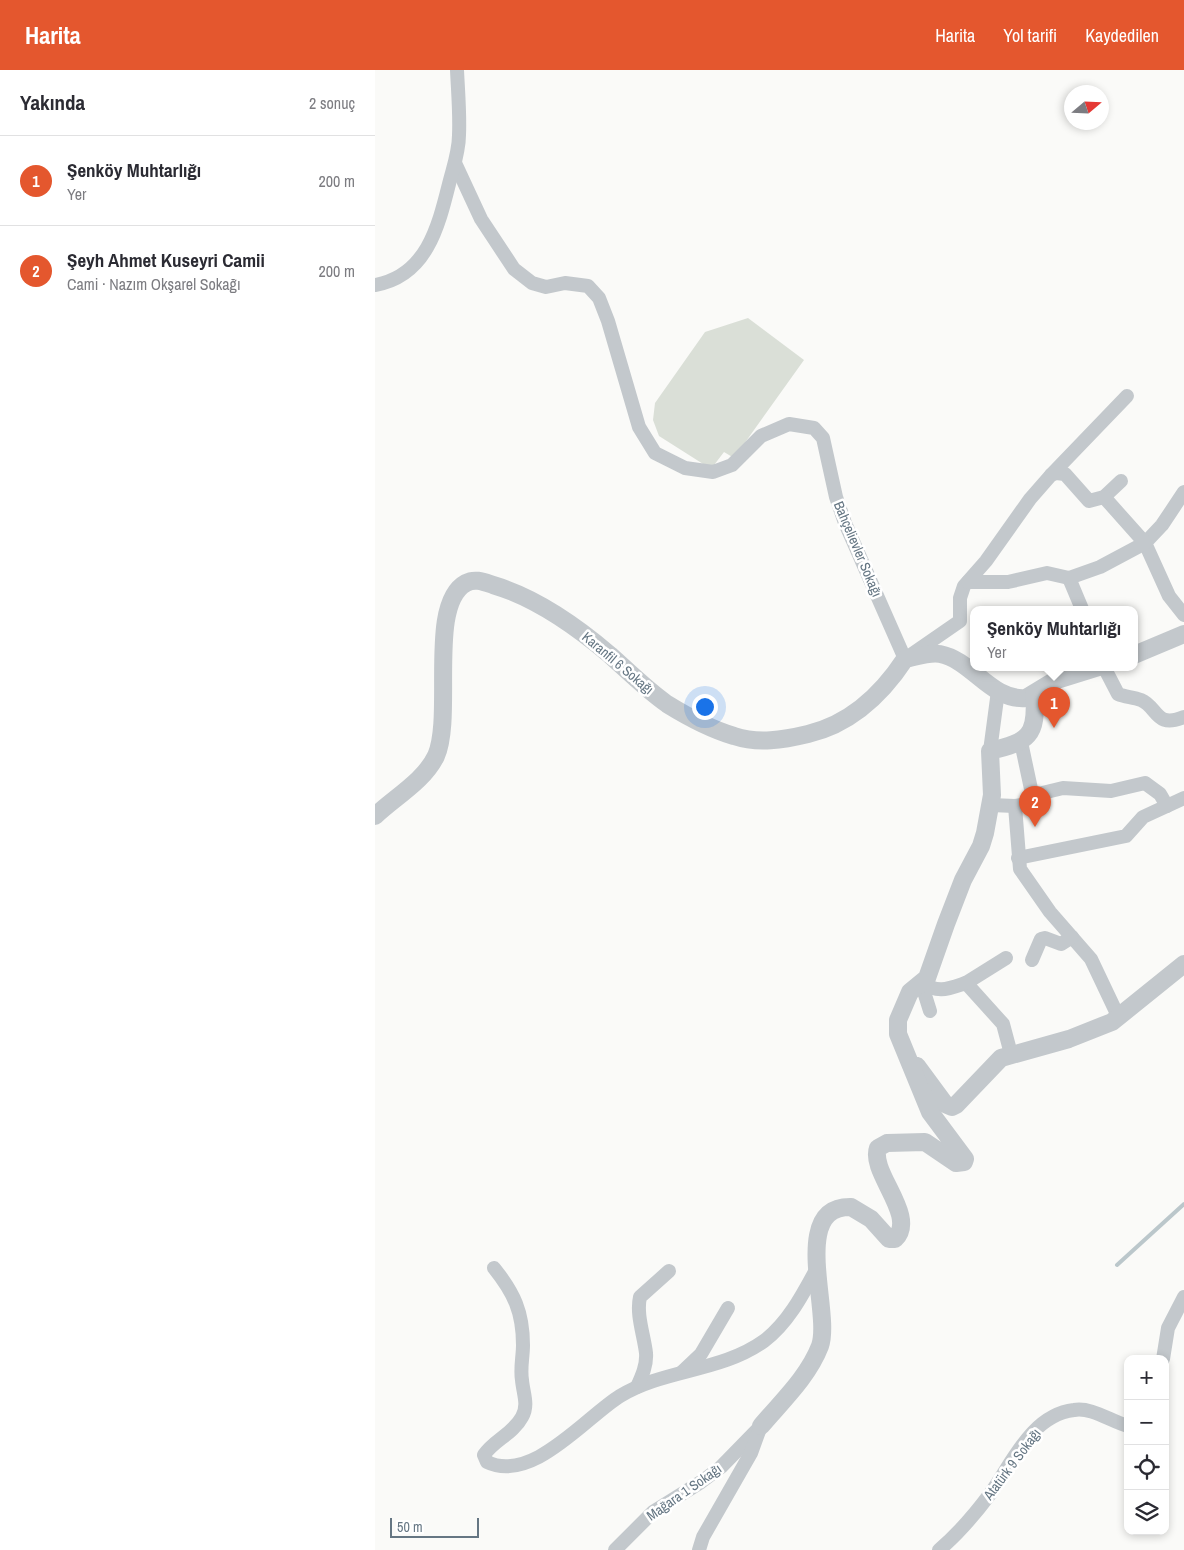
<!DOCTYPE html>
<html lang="tr">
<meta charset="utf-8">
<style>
:root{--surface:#fff;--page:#f7f7f7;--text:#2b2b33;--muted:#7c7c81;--line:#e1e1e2;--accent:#e4572e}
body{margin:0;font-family:"Archivo Narrow",sans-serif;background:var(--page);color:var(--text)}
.controls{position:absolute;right:15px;bottom:15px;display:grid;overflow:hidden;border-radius:10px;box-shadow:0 2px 8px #0003}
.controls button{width:45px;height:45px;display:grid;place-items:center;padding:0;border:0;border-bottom:1px solid var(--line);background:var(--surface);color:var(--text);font:25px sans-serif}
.compass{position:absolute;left:689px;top:15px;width:45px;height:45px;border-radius:50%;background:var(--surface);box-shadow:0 2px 8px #0003;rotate:71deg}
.scale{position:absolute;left:15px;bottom:12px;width:89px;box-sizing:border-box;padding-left:5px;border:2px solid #657683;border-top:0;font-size:14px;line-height:18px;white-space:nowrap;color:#657683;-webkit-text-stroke:4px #fff;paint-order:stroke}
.you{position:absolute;left:329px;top:636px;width:18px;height:18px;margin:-12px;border:4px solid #fff;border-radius:50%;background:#1a73e8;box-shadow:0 0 0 8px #1a73e833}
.badge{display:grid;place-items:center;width:32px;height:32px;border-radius:50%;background:var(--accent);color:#fff;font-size:16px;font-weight:700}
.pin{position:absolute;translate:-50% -41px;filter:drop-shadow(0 1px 2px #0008)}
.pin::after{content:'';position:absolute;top:26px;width:18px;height:15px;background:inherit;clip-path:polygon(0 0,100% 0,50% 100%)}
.popup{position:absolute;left:595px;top:536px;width:168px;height:65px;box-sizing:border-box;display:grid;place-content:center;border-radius:10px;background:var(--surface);filter:drop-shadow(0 1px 4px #0005);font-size:16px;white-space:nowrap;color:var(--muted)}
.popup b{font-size:19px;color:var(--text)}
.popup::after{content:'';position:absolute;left:50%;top:100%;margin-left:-10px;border:10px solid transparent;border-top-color:var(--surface)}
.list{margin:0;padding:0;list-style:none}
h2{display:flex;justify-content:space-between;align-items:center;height:65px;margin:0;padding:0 20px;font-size:21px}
h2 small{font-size:16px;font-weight:400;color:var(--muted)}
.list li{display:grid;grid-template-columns:32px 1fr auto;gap:15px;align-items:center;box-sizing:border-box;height:90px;padding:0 20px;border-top:1px solid var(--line)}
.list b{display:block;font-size:19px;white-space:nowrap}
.list p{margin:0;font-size:16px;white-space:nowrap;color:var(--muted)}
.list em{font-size:16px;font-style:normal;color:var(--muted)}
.icon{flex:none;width:28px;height:28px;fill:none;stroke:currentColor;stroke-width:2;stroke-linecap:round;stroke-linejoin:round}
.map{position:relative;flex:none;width:809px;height:1480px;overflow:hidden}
header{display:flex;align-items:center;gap:30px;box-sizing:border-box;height:70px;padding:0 25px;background:var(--accent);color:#fff}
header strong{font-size:24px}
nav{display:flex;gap:28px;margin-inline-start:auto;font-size:18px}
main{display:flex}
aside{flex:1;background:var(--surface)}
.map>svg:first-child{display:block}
.green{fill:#dadfd7}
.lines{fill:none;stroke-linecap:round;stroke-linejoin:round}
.stream{stroke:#bbc7cb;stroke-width:4}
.minor{stroke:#c3c8cc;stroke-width:14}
.tertiary{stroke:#c3c8cc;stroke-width:18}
.labels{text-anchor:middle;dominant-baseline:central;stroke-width:5;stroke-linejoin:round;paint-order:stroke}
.street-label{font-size:14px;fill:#657683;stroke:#fff}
</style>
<header>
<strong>Harita</strong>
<nav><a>Harita</a><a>Yol tarifi</a><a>Kaydedilen</a></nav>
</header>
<main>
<aside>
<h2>Yakında<small>2 sonuç</small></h2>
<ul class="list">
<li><span class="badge">1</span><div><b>Şenköy Muhtarlığı</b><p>Yer</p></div><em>200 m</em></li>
<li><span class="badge">2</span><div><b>Şeyh Ahmet Kuseyri Camii</b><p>Cami · Nazım Okşarel Sokağı</p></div><em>200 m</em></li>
</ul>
</aside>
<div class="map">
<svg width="809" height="1480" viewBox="0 0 809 1480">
<rect width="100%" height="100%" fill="#fafaf8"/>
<path class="green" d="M373 248 429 290 359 388 349 382 336 399 284 366 278 350 280 333 330 262Z"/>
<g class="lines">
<path class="stream" d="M742 1195 809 1134"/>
<g class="minor">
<path d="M80 93 106 149 139 199 157 213 171 217 190 213 213 216 224 228 233 251 264 357 280 383 310 398 338 402 357 395 386 366 414 354 439 358 448 368 461 427 470 453 530 589 585 551V528L589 516 611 491 655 429 676 405 681 403 690 404 714 431 729 427 746 411"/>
<path d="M0 215C51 206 63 158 74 114 78 98 84 82 84 65 85 44 83 22 82 0"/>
<path d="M676 405 752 326"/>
<path d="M809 422 787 455 770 473 794 526 809 545"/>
<path d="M694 508 707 539"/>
<path d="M593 512H633L672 503 694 508 725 497 770 473 729 427"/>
<path d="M729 597 743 624C750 627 758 627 766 630 783 637 780 659 809 647"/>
<path d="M615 681 623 621"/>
<path d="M659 725 688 718 736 721 770 713 785 724 792 736"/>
<path d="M616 735 640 736 659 733 646 672"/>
<path d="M640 736 645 799 675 842 716 889 744 948"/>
<path d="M643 788 751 766 768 747 809 728"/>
<path d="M657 890 666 869 670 868 686 874 697 867"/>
<path d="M546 912C563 924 573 919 591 913L628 954 636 984"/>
<path d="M546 912 555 941"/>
<path d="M591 913 631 888"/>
<path d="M119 1198C139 1223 148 1242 148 1275 148 1287 145 1298 147 1310 148 1323 154 1335 147 1347 138 1364 119 1370 109 1385L112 1392C157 1414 211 1347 245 1326 289 1299 346 1302 389 1271 413 1253 428 1224 442 1198"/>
<path d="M788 1289 793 1258 809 1227"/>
<path d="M307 1302 326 1284 353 1238"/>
<path d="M262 1317C267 1306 272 1295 271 1283 269 1265 261 1245 265 1227L294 1201"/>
<path d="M240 1480 278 1442 326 1412 346 1397 386 1356"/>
<path d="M324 1480 328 1467 376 1383 384 1361"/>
<path d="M564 1480C583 1464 600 1444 615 1424 637 1394 656 1345 699 1340 717 1337 735 1351 753 1356"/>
</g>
<g class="tertiary">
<path d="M759 585 809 564"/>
<path d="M0 746C20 727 49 711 61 686 79 645 52 534 91 513 100 508 109 512 118 515 162 528 201 556 235 585 254 602 272 620 292 634 313 647 335 659 359 666 383 674 408 670 433 664 475 654 507 624 530 589 541 587 554 582 565 584 597 590 616 631 651 628L679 611 724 597"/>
<path d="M542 996 570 1034 577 1037 581 1035 626 988 694 969 737 952 809 894"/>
<path d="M386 1356C407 1331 433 1307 445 1276 457 1242 414 1136 476 1137L496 1149 514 1169H520C543 1146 494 1102 503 1078L512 1073 550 1072 581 1093 589 1092 590 1089 555 1042 523 964V950L535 922 552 908 571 854 588 810 606 776 610 763 617 725 615 681C653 672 663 666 659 624"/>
</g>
</g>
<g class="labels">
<g class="street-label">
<text transform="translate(483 479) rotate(67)">Bahçelievler Sokağı</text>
<text transform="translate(243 593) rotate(40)">Karanfil 6 Sokağı</text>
<text transform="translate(637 1394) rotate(-53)">Atatürk 9 Sokağı</text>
<text transform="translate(309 1422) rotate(-35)">Mağara 1 Sokağı</text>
</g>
</g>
</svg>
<div class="controls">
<button>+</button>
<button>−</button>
<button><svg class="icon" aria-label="locate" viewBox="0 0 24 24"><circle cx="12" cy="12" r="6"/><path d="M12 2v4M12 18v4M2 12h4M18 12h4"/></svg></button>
<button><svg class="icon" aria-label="layers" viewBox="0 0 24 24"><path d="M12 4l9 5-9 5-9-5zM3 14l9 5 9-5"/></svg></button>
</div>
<svg class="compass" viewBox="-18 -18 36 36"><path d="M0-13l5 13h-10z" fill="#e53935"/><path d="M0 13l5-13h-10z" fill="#7c7c81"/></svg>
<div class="scale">50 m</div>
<div class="you"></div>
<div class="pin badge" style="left:679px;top:658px">1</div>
<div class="popup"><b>Şenköy Muhtarlığı</b>Yer</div>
<div class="pin badge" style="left:660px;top:757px">2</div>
</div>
</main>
